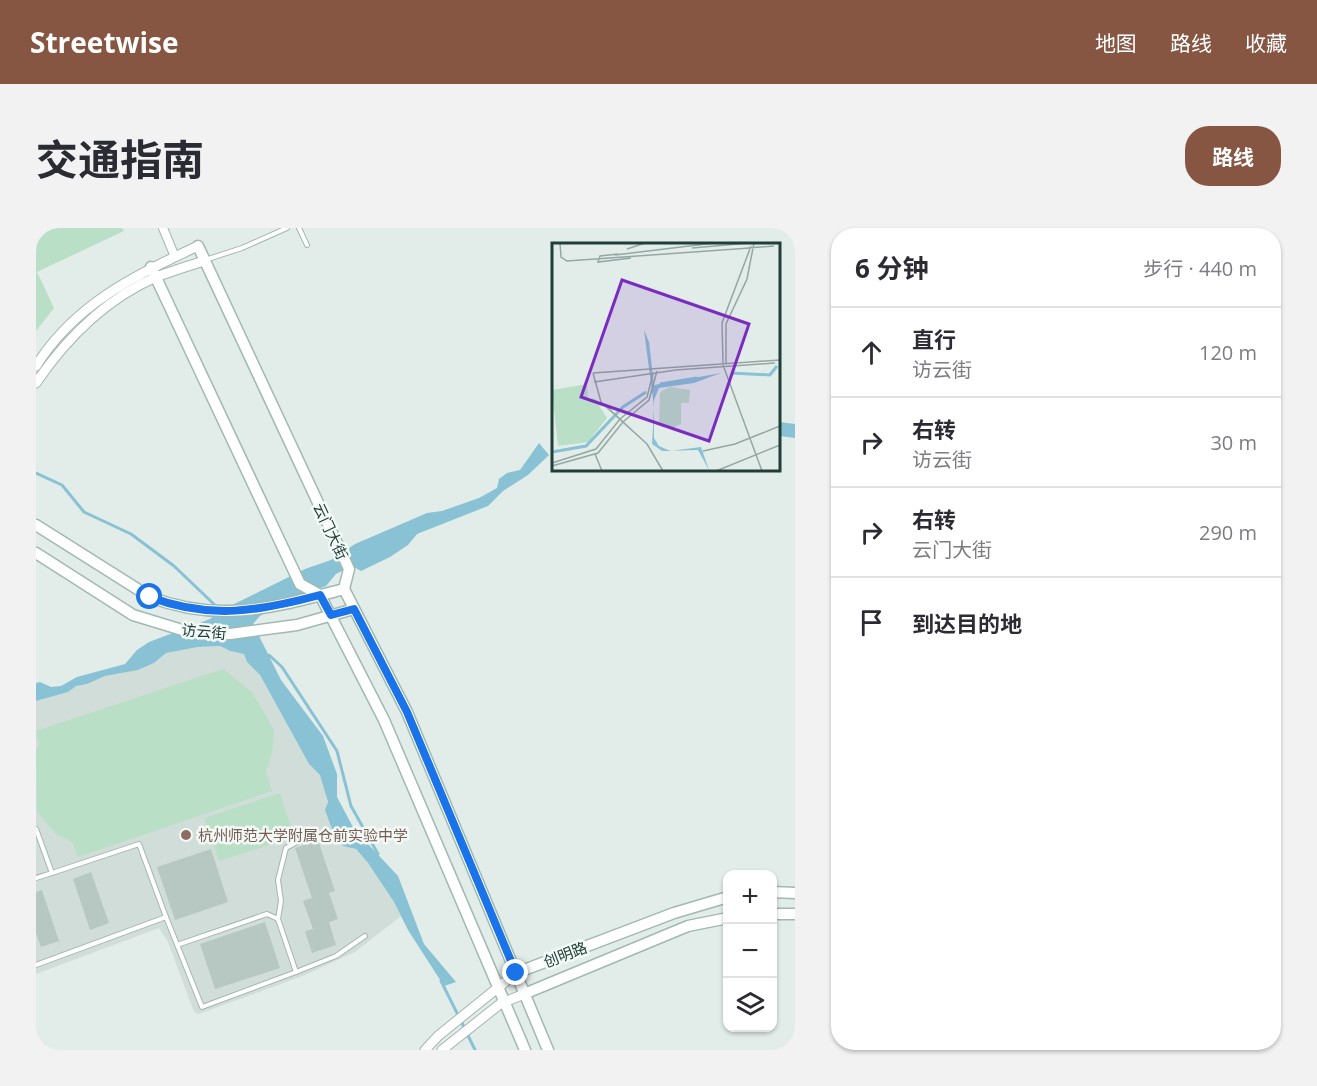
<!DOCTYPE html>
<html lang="zh">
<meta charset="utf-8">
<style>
:root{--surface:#fff;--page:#f2f2f3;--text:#2b2b33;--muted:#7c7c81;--line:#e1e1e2;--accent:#875643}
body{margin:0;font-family:"Open Sans","Noto Sans SC",sans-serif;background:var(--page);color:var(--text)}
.controls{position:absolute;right:18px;bottom:18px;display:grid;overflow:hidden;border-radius:12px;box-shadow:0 2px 4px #0004}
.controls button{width:54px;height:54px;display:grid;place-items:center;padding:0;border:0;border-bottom:2px solid var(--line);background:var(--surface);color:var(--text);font:30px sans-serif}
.stop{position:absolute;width:18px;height:18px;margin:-14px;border:4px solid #1a73e8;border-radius:50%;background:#fff}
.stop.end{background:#1a73e8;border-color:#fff;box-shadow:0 2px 6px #0008}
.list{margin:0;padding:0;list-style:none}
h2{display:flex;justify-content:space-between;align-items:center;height:78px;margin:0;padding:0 24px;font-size:26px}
h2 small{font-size:20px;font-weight:400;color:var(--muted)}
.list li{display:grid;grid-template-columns:39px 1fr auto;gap:18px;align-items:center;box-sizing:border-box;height:90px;padding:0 24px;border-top:2px solid var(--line)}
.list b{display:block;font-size:22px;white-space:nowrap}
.list p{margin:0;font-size:20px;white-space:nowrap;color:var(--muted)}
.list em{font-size:20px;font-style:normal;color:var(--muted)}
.icon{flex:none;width:33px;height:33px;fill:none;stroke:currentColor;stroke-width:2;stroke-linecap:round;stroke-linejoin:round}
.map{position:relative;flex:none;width:759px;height:822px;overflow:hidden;border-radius:24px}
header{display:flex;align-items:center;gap:36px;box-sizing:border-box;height:84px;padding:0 30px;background:var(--accent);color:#fff}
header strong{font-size:28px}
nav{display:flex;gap:33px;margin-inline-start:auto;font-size:21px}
.intro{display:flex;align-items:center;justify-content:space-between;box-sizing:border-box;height:144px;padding:0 36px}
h1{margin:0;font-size:42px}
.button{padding:15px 27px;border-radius:24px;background:var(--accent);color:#fff;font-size:21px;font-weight:700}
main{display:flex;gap:36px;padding:0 36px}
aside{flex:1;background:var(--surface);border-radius:24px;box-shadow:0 2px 4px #0004}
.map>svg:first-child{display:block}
.built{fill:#d0ddd8}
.green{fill:#badfc7}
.water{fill:#88c2d4}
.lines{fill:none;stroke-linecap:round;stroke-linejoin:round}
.stream{stroke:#88c2d4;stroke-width:3}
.building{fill:#b7c8c2}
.service-casing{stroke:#a4b5b1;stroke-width:6}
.minor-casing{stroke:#a4b5b1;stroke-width:10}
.tertiary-casing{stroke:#a4b5b1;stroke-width:11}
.secondary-casing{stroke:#a0b9b2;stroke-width:13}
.service{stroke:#fff;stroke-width:4}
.minor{stroke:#fff;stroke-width:8}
.tertiary{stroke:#fff;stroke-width:9}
.secondary{stroke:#fff;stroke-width:10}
.route{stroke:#1a73e8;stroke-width:8}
.education-dot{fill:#8d6e63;stroke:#f3f9f6;stroke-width:2}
.labels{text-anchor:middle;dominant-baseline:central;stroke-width:5;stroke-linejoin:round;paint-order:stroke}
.street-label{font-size:15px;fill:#213f39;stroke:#f3f9f6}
.education-label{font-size:15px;fill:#785e54;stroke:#f3f9f6;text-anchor:start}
.inset-river{fill:none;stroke:#88c2d4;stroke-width:3}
.inset-road{fill:none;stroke:#95a7a3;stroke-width:1.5}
.view{fill:#7b2cbf;fill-opacity:0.15;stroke:#7b2cbf;stroke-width:3}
.inset-edge{fill:none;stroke:#213f39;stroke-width:3}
</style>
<header>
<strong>Streetwise</strong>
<nav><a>地图</a><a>路线</a><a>收藏</a></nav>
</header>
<div class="intro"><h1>交通指南</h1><a class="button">路线</a></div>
<main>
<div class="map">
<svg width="759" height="822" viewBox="0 0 759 822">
<rect width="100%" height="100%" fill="#e2ede9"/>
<path class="built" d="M184 418 194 423 208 426 211 434 224 447 273 536 284 547 289 560 296 601 307 618 320 621 331 634 358 674 365 688 319 724 269 747 163 786 158 784 132 714 123 700 0 746V473L32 464 40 458 51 456 69 448 102 442 118 435 130 425 162 419Z"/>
<g class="green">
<path d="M0 0H86L88 3 1 44 18 80 0 103Z"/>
<path d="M187 441 216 464 238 502 236 526 230 543 236 563 42 629 36 614 19 605 1 584 0 522 3 516 0 503Z"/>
<path d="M244 565 258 609 183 633 168 590Z"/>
</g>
<g class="water">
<path d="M743 194 759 196V210L743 208Z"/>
<path d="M503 215 513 227 492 247 467 263 452 278 381 306 372 317 354 329 325 343 316 338 300 346 290 358 251 372 224 388 217 396 245 452 287 508 301 546V569L318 601 362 648 388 716 420 754 408 758 372 702 358 674 332 635 320 621 307 618 296 601 289 582 292 574 284 547 273 536 224 447 211 434 208 426 194 423 184 418 162 419 130 425 118 435 102 442 69 448 51 456 40 458 32 464 0 473V455L4 454 15 459 25 458 41 449 89 436 101 422 113 414 174 391 186 382 269 341 295 332 319 316 391 285 406 283 443 270 461 260 463 251 471 245 484 242Z"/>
</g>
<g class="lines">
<g class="stream">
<path d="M0 245 26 257 48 284 95 306 138 338 182 380"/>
<path d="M233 427 246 439 301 523 315 578 342 626"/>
<path d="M405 753 422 787"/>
<path d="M425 793 439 822"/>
</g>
</g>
<g class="building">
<path d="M282 612 299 663 293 665 302 691 293 694 300 717 276 725 269 703 277 701 267 673 276 670 259 620Z"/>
<path d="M175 621 192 674 139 692 121 639Z"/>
<path d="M55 644 73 695 54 702 37 651Z"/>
<path d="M6 662 23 713 5 719 0 705V664Z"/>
<path d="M229 694 244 740 179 761 164 716Z"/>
</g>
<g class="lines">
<defs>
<g id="service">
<path d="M263 0 271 17"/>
<path d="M169 32 206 20 251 0"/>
<path d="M0 601 16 645 0 650"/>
<path d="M130 689 166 779 260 744 242 691 231 686 141 717"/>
<path d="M242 691 245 673 242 652 250 620 270 609"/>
<path d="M0 737 130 689 103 616 16 645"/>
<path d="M260 744 300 728 329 708"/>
</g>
<path id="minor" d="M127 0 139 29"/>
<g id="tertiary">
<path d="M0 138C38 77 99 47 162 18"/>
<path d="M0 155C30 111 70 71 120 49 136 43 152 38 168 33"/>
<path d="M389 822 402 808 480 745"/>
<path d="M406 822 464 776 488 766"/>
</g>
<g id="secondary">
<path d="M162 18 313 341 308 361 371 484 512 822"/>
<path d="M115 39 264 356 284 367 348 492 489 822"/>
<path d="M0 297 114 369C184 396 239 379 308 361"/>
<path d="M0 325 97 387 156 405 194 406 261 397 318 381"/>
<path d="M736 664 759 665"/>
<path d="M736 686H759"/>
<path d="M480 745 638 685 692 669"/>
<path d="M488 766 652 698 692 690"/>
</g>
</defs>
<use href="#service" class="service-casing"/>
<use href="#minor" class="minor-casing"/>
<use href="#tertiary" class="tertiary-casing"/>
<use href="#secondary" class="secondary-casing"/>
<use href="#service" class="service"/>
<use href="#minor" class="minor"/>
<use href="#tertiary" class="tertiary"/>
<use href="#secondary" class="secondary"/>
</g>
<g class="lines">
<path class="route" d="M114 369C174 392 224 383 284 367L295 387 318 381 371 484 480 745"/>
</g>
<circle class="education-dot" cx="150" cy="607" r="6"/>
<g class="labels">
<g class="street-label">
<text transform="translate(295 303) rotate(65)">云门大街</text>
<text transform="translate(168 403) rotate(5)">访云街</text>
<text transform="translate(529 726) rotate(-21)">创明路</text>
</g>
<g class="education-label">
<text x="162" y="607">杭州师范大学附属仓前实验中学</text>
</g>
</g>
<g transform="translate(516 15)">
<rect width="228" height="228" fill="#e2ede9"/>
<path d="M35 141 36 156H43L55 175 36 199 6 203 0 147ZM118 144 138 147 137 160H129V181L120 185 107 182 108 149Z" fill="#badfc7"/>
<path d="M92 87 97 99 102 142 169 130 142 140 107 145 102 157V195L107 203 118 208 149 204 157 227 146 207 110 208 100 201 102 164Z" fill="#88c2d4"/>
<path class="inset-river" d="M179 130 218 132 225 123M108 141 145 135M0 209 34 203 71 164 94 149"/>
<path class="inset-road" d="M8 0 9 14 15 18 198 5M140 5 197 0M195 5 222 3M75 6 93 0M66 11 48 13 46 19 79 15M63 12 162 0M171 120 170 80 199 3M174 120V81L195 36 202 0M171 122 210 228M41 130 49 159 95 201 111 228M41 130 228 117M42 139 124 127 223 120M56 165 82 189M151 208 183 201 228 183M43 211 50 228M0 220 44 206 68 176 95 154 101 131M0 223 46 210 71 179 97 157 105 128M164 228 228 202"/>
<path class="view" d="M70 37 197 81 157 198 29 154Z"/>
<rect width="228" height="228" class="inset-edge"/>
</g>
</svg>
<div class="controls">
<button>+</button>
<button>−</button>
<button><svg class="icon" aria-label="layers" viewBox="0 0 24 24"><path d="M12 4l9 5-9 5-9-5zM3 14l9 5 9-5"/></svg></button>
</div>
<div class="stop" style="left:114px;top:369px"></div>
<div class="stop end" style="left:480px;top:745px"></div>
</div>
<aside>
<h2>6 分钟<small>步行 · 440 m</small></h2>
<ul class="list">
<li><svg class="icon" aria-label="ahead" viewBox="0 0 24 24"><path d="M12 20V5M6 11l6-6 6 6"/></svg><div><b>直行</b><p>访云街</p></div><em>120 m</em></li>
<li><svg class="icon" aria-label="right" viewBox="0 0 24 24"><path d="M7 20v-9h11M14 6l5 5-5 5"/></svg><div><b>右转</b><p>访云街</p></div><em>30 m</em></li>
<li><svg class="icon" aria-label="right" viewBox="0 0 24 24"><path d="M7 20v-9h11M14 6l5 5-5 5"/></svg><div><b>右转</b><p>云门大街</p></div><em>290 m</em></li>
<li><svg class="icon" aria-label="arrive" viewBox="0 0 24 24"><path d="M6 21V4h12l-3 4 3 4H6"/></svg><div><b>到达目的地</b></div></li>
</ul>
</aside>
</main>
